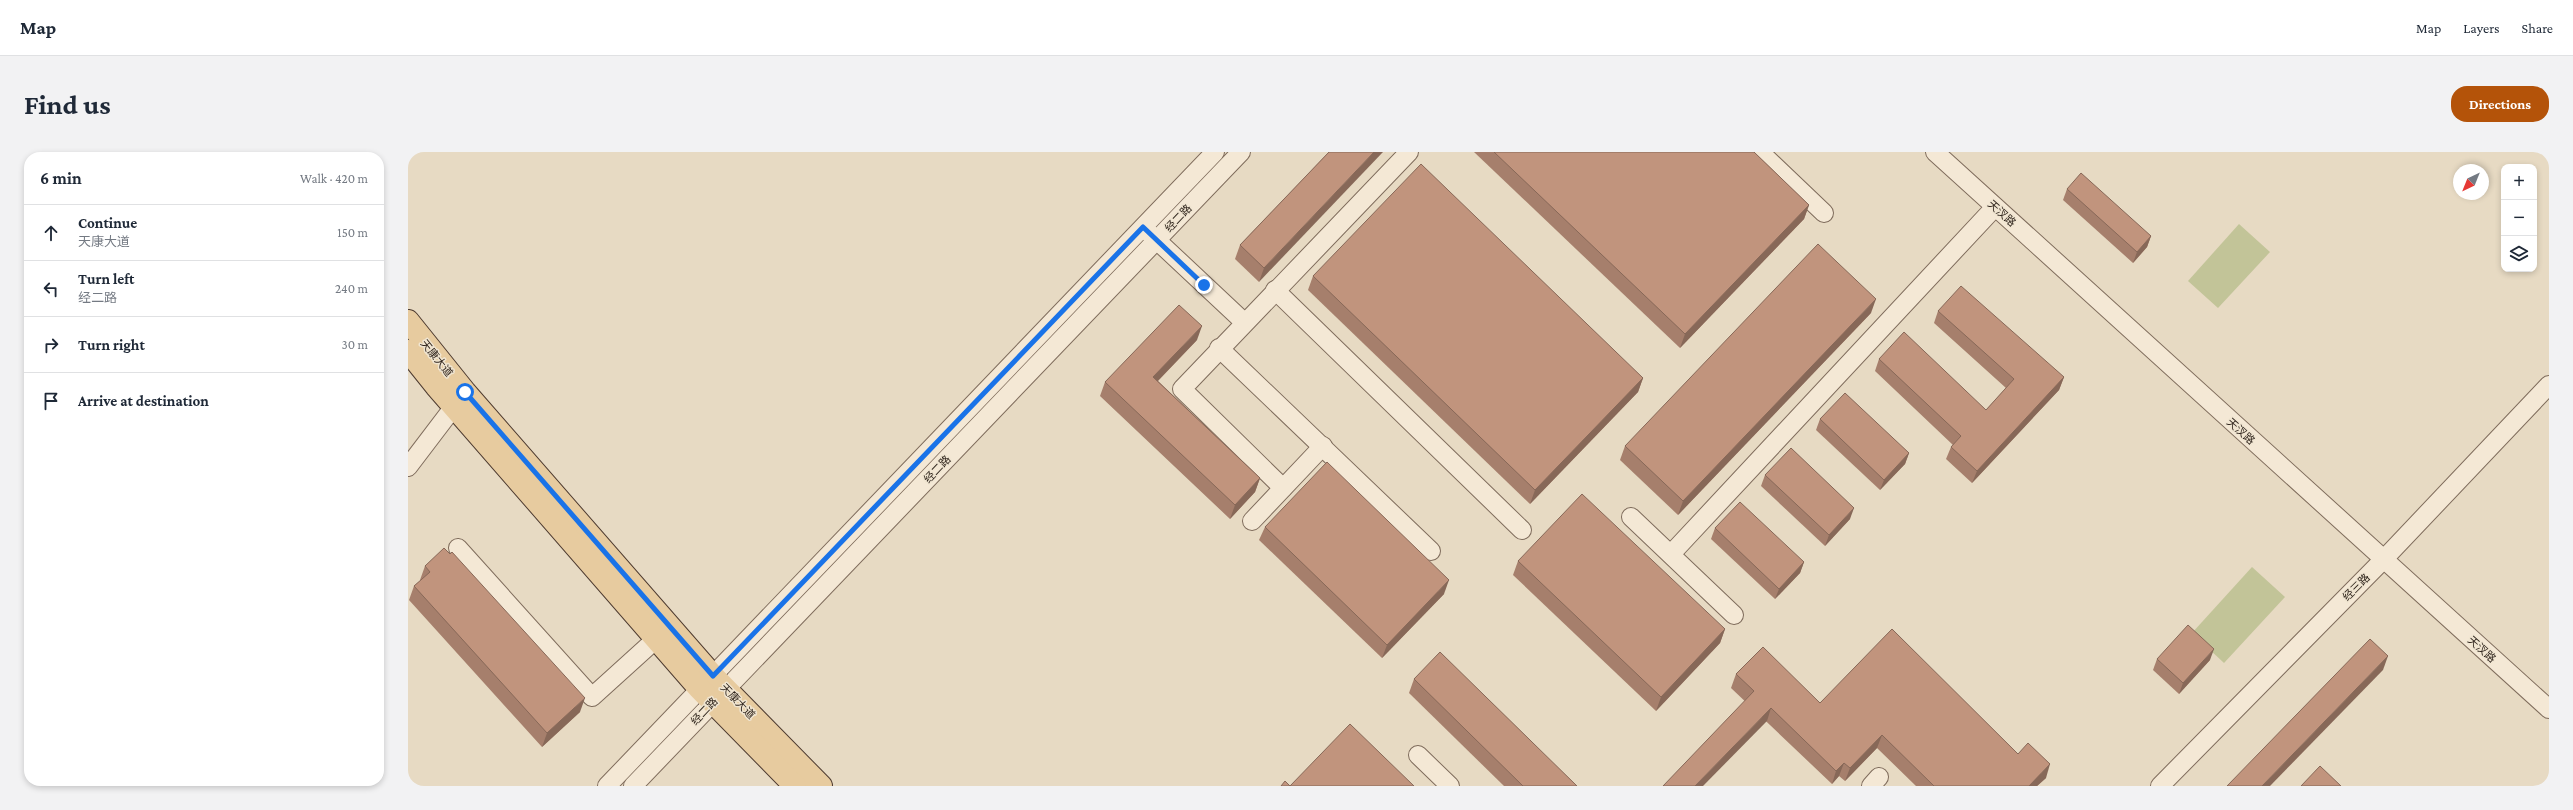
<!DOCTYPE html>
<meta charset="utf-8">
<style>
:root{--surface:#fff;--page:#f2f2f3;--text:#1f2937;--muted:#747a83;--line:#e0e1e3;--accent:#b45309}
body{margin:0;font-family:"Crimson Pro","Noto Sans SC",serif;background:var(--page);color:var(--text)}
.controls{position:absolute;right:12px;top:12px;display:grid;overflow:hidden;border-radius:8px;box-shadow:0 2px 6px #0003}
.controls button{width:36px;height:36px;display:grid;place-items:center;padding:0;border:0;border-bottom:1px solid var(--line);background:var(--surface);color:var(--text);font:20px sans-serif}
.compass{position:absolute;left:2045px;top:12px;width:36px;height:36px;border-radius:50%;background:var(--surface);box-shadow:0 2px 6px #0003;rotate:223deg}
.stop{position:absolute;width:12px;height:12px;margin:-9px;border:3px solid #1a73e8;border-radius:50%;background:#fff}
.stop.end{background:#1a73e8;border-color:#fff;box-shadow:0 1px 4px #0008}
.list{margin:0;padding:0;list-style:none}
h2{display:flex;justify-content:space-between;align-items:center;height:52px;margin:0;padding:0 16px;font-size:17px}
h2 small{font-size:13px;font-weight:400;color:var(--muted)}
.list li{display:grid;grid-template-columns:26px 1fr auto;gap:12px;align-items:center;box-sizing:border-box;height:56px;padding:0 16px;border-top:1px solid var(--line)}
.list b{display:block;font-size:15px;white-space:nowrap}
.list p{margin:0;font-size:13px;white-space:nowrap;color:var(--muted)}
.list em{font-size:13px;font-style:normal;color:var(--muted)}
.icon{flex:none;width:22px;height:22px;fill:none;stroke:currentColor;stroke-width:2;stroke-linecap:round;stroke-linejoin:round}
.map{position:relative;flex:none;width:2141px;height:634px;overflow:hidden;border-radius:16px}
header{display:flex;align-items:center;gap:24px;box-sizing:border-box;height:56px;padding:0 20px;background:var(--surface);border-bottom:1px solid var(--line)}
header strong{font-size:19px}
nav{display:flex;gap:22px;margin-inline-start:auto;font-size:14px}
.intro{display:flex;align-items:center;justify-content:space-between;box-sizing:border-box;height:96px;padding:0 24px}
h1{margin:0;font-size:28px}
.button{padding:10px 18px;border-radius:16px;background:var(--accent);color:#fff;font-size:14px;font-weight:700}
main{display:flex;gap:24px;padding:0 24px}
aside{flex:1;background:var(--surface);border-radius:16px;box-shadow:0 2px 6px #0003}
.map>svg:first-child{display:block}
.green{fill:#c2c498}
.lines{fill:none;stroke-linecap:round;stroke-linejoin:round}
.minor-casing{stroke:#7f6c5c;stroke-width:20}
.major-casing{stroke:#4e3b30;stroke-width:24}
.minor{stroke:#f4e8d5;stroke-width:18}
.major{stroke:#e7cb9f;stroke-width:22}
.wall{fill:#a67f6c}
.shaded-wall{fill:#876858}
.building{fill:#c1947d;stroke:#876858}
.route{stroke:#1a73e8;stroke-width:5}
.labels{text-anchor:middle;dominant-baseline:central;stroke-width:3;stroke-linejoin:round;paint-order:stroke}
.street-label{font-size:11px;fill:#31261e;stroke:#f0e5d1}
</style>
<header>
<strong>Map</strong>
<nav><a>Map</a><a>Layers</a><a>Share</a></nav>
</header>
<div class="intro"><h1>Find us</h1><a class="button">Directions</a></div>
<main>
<aside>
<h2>6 min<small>Walk · 420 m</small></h2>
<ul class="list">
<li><svg class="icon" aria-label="ahead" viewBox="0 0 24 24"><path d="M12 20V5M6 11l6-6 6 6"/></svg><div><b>Continue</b><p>天康大道</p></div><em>150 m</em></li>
<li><svg class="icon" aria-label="left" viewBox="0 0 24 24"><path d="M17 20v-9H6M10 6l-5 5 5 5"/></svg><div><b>Turn left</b><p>经二路</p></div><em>240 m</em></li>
<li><svg class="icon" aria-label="right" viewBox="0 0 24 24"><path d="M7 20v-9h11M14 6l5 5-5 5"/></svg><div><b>Turn right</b></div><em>30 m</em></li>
<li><svg class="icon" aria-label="arrive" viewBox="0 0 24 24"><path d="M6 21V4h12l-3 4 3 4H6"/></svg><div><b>Arrive at destination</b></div></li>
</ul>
</aside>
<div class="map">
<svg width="2141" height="634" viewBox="0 0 2141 634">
<rect width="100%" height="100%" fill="#e7dac3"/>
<g class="green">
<path d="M1831 72 1862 100 1810 156 1780 129Z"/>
<path d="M1844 415 1877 445 1816 511 1784 481Z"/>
</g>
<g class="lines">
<defs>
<g id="minor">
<path d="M1352 0 1416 61"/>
<path d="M1527 0 2141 557"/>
<path d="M740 80 836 170"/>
<path d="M867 138 1114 378"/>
<path d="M811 196 1023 399"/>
<path d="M0 315 54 244"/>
<path d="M875 336 774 237 1001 0"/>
<path d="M1223 365 1326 463"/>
<path d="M844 369 915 294"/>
<path d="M50 396 184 545 258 478"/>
<path d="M1263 402 1587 55"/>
<path d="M1010 603 1042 634"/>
<path d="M199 634 807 0"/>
<path d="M225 634 833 0"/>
<path d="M1463 634 1471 625"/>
<path d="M1752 634 1975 408 2141 233"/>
</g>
<g id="major">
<path d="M0 169 57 240 305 524 413 634"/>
<path d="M0 199 28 234 291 536 387 634"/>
</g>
</defs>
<use href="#minor" class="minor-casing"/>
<use href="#major" class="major-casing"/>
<use href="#minor" class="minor"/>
<use href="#major" class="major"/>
</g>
<g class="wall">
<path d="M921 0 851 130 827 107 832 93Z"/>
<path d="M1066 0H1346L1401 53 1396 67 1272 196Z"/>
<path d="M1659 37 1743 84 1739 95 1725 111 1655 48Z"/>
<path d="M905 124 1235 226 1230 240 1122 352 900 138Z"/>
<path d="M1530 159 1656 225 1651 238 1564 331 1538 307 1543 295 1545 293 1467 219 1471 207 1578 258 1598 236 1526 171Z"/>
<path d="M1463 161 1270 363 1212 308 1217 294Z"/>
<path d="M789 188 750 229 852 326 847 340 822 367 692 244 697 230Z"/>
<path d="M1412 267 1501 301 1497 312 1472 338 1408 278Z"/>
<path d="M1357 323 1442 367 1417 394 1353 334Z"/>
<path d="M857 375 1036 442 974 506 851 388Z"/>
<path d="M1307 376 1396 410 1392 421 1367 447 1303 387Z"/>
<path d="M1110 409 1317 477 1312 491 1248 559 1105 423Z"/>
<path d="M17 414 172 560 134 595 1 448 6 434 12 429V428Z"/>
<path d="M1749 507 1802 508 1771 542 1745 518Z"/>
<path d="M1328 522 1412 551 1610 602 1638 626 1629 634H1508L1469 596 1437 629 1431 624 1424 632 1323 536Z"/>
<path d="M1006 527 1169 634H1096L1001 541Z"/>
</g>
<g class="shaded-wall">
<path d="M966 0H975L851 130 856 116Z"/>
<path d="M1401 53 1396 67 1272 196 1277 182Z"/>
<path d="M1743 84 1739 95 1725 111 1729 100Z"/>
<path d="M1468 147 1463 161 1270 363 1275 349Z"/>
<path d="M794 174 789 188 740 239 745 225Z"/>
<path d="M1656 225 1651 238 1564 331 1569 319Z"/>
<path d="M1235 226 1230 240 1122 352 1127 338Z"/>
<path d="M1501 301 1497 312 1472 338 1476 328Z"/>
<path d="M852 326 847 340 822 367 827 353Z"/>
<path d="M1446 356 1442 367 1417 394 1421 383Z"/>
<path d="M1396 410 1392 421 1367 447 1371 437Z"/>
<path d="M1041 428 1036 442 974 506 979 493Z"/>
<path d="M1317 477 1312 491 1248 559 1253 545Z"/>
<path d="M1806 497 1802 508 1771 542 1775 531Z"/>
<path d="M1980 504 1975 518 1862 634H1854Z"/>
<path d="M177 546 172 560 134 595 139 581Z"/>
<path d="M1363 556 1359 569 1295 634H1287Z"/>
<path d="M1474 583 1469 596 1437 629 1442 616Z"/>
<path d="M1436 611 1431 624 1424 632 1428 619Z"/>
<path d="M1642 612 1638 626 1629 634H1621Z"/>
</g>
<g class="building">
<path d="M921 0H966L856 116 832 93Z"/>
<path d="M1086 0H1346L1401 53 1277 182Z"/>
<path d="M1013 12 1235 226 1127 338 905 124Z"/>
<path d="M1673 21 1743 84 1729 100 1659 37Z"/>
<path d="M1410 92 1468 147 1275 349 1217 294Z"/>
<path d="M1553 134 1656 225 1569 319 1543 295 1553 284 1471 207 1496 180 1578 258 1606 227 1530 159Z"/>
<path d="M771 153 794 174 745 225 852 326 827 353 697 230Z"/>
<path d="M1437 241 1501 301 1476 328 1412 267Z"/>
<path d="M1383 296 1446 356 1421 383 1357 323Z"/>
<path d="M919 310 1041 428 979 493 857 375Z"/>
<path d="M1174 342 1317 477 1253 545 1110 409Z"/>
<path d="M1332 350 1396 410 1371 437 1307 376Z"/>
<path d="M36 396 42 402 44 400 177 546 139 581 6 434 22 420 17 414Z"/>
<path d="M1780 473 1806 497 1775 531 1749 507Z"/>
<path d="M1484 477 1610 602 1620 591 1642 612 1621 634H1526L1474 583 1442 616 1436 611 1428 619 1363 556 1287 634H1255L1346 539 1328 522 1355 495 1412 551Z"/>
<path d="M1962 487 1980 504 1854 634H1819Z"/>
<path d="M1032 500 1169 634H1115L1006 527Z"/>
<path d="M942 572 1006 634H873L877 629 882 634Z"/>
<path d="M1912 614 1933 634H1893Z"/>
</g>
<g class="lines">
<path class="route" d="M57 240 305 524 735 75 796 133"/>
</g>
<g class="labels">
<g class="street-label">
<text transform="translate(1594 61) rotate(42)">天汊路</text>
<text transform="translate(770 66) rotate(-46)">经二路</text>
<text transform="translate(29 206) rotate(51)">天康大道</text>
<text transform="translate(1833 279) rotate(42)">天汊路</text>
<text transform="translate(529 317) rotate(-46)">经二路</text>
<text transform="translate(1948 435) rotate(-45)">经三路</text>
<text transform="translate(2074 497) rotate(42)">天汊路</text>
<text transform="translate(330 549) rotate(46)">天康大道</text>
<text transform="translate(296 559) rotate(-46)">经二路</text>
</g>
</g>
</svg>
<div class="controls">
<button>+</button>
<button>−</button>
<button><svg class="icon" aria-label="layers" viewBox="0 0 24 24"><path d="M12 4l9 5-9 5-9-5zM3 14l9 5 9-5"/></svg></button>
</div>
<svg class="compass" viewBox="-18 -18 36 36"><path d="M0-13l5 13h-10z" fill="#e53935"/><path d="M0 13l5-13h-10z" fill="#747a83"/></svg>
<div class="stop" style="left:57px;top:240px"></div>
<div class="stop end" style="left:796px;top:133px"></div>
</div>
</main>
